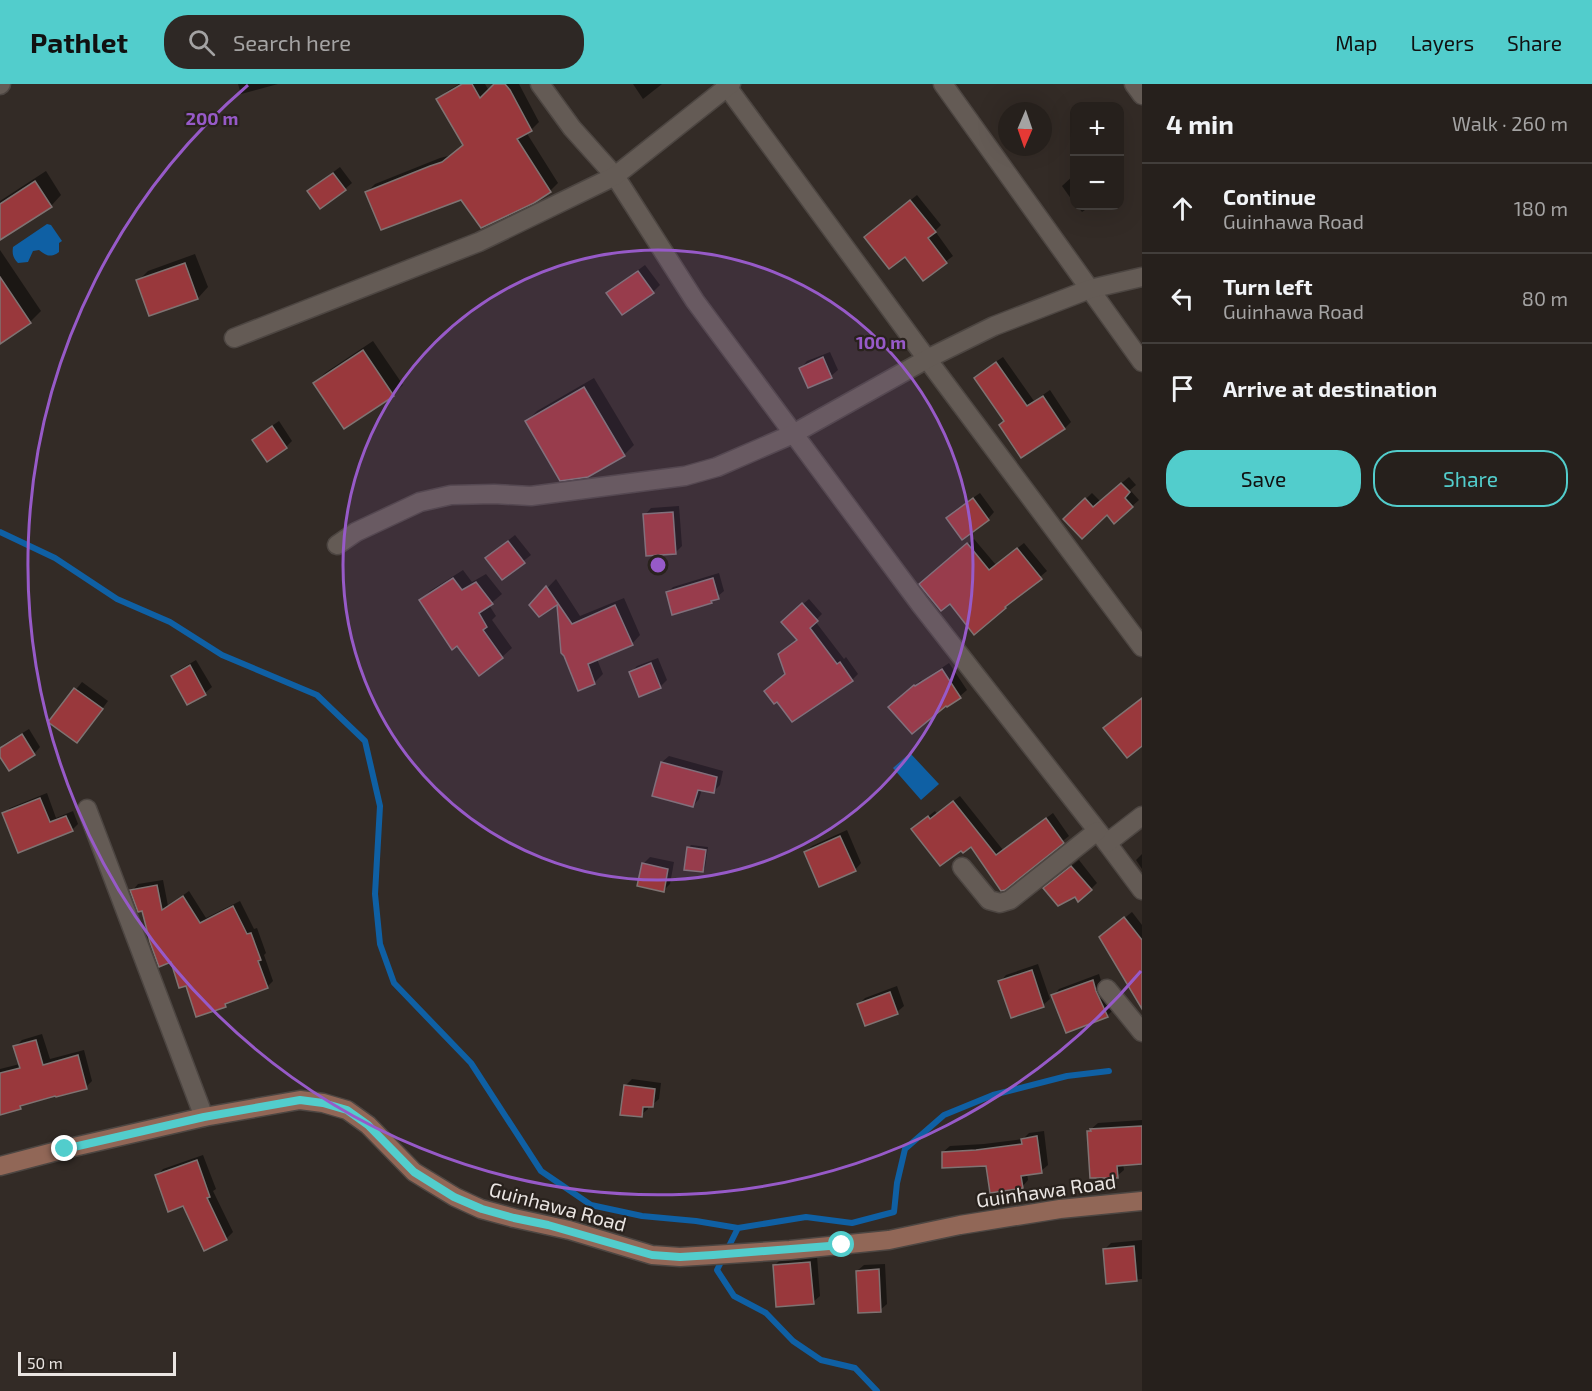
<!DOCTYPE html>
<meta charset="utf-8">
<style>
:root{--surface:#26201c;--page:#2e2825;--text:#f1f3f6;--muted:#a4a3a3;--line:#423e3b;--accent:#52cdcc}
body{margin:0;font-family:"Exo 2",sans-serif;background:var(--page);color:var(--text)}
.controls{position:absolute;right:18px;top:18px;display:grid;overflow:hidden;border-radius:12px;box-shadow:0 6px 24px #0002}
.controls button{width:54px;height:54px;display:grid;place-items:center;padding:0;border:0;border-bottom:2px solid var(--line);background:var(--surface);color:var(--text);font:30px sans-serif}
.compass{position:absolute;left:998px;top:18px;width:54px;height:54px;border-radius:50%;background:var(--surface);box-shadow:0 6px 24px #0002;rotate:182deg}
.scale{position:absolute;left:18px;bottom:15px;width:158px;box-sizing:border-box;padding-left:6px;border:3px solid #eae5e2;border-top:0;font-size:16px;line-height:21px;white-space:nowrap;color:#eae5e2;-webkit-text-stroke:4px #29221d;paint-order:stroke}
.stop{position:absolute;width:18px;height:18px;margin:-14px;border:4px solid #52cdcc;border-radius:50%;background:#fff}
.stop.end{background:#52cdcc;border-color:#fff;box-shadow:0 2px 6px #0008}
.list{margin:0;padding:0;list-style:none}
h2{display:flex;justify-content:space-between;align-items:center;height:78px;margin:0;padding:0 24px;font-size:26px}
h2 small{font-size:20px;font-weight:400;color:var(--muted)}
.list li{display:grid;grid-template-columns:39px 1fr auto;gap:18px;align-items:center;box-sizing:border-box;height:90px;padding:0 24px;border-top:2px solid var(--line)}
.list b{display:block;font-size:22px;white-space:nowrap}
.list p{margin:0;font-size:20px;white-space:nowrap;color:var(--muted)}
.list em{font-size:20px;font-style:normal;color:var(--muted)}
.actions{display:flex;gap:12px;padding:18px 24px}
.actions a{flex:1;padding:14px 0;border:2px solid var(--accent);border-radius:24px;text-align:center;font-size:21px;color:var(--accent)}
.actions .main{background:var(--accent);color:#111}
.icon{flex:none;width:33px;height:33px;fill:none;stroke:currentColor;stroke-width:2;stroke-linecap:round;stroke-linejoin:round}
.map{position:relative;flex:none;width:1142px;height:1307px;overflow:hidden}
header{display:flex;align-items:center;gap:36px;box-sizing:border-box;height:84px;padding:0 30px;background:var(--accent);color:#111}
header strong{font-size:28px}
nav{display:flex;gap:33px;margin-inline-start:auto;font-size:21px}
.search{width:420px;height:54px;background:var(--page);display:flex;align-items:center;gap:15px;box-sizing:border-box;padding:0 21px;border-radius:24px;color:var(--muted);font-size:22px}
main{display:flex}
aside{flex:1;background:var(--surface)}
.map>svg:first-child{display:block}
.water{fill:#0f60a4}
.shadow{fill:#0007}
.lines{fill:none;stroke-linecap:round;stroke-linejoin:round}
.stream{stroke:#0f60a4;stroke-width:6}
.building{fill:#99383c;stroke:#7f7372;stroke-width:1.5}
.street-casing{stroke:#4d4642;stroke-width:21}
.secondary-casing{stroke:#4d4642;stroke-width:21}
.street{stroke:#645b55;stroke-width:18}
.secondary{stroke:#916757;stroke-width:18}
.route{stroke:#52cdcc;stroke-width:8}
.ring{fill:none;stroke:#975ac8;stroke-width:3}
.labels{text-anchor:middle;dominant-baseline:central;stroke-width:4.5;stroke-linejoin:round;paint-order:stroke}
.street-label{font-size:20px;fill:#eae5e2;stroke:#29221d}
.centre{fill:#975ac8;stroke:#29221d;stroke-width:3}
.ring-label{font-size:18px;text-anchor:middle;font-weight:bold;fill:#975ac8;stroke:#29221d;stroke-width:4.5;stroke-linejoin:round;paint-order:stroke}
</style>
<header>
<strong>Pathlet</strong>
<div class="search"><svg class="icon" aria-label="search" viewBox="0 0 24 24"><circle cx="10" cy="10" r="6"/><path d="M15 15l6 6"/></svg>Search here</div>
<nav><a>Map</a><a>Layers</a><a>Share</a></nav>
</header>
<main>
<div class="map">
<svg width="1142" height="1307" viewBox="0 0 1142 1307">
<rect width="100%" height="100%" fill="#332b26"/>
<g class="water">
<path d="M47 140 51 141 62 157 59 159V168C51 174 46 172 39 166L33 167 28 178 18 179C13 174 12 170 13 163Z"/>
<path d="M910 669 939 700 921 716 893 684Z"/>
</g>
<g class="shadow">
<path d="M238 0H278L241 10Z"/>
<path d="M459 0H485L489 7 496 0H519L539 38 531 46 526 48 558 99 550 107 462 114 367 108 375 100 440 74 452 71 465 60 438 16 446 8Z"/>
<path d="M633 0H662L643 15Z"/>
<path d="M340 83 352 99 345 105 321 123 309 107 316 101Z"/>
<path d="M46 87 61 111 51 122 0 154V117Z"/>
<path d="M1074 91V119L1062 102Z"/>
<path d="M917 111 941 141 935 147 953 172 923 195 905 171 872 147Z"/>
<path d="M1077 122H1091L1082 128Z"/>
<path d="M0 166 41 227 30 238 0 258Z"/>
<path d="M195 170 208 203 198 214 150 230 138 197 148 187Z"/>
<path d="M645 181 660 201 653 208 622 229 608 209 615 203Z"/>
<path d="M373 257 403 301 393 311 315 299 325 289Z"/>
<path d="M830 268 838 286 831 292 809 302 801 284 807 277Z"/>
<path d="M1003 273 1034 317 1050 306 1071 338 1065 344 1022 372 1005 336 976 294 982 287Z"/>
<path d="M594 294 634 361 624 371 527 337 537 327Z"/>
<path d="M279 337 292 357 286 363 254 356 260 350Z"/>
<path d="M1129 393 1136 401 1130 406 1139 416 1114 438 1107 429 1065 435 1092 409 1100 417Z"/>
<path d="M980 409 994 428 988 435 948 434 954 427Z"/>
<path d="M679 422 682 462 676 468 645 431 651 424Z"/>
<path d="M515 451 531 471 502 494 493 468Z"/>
<path d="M974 455 996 481 1024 459 1047 487 974 548 950 518 927 494Z"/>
<path d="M463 486 472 498 486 490 502 510 489 521 496 532 492 536 512 564 502 573 479 590 421 516 430 507Z"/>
<path d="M719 489 724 507 711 518 667 509 673 503Z"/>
<path d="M556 495 580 532 624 514 640 551 632 560 597 575 603 590 594 599 563 568 559 518 539 531 531 521Z"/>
<path d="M809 515 822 530 815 537 844 575 846 573 858 590 852 596 787 589 798 555 789 532Z"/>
<path d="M658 574 667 596 660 603 631 588 637 582Z"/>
<path d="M196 576 212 603 205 609 188 619 173 592 179 586Z"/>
<path d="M949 579 967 606 960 612 948 621 897 616 921 596 922 597Z"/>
<path d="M82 598 108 617 83 651 50 638Z"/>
<path d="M29 645 40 663 34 670H0V664L4 660Z"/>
<path d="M669 672 723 687 720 701 713 708 702 705 699 715 693 722 653 711 662 678Z"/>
<path d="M47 709 56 734 73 727 78 740 72 746 4 730 10 724Z"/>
<path d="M960 712 1003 766 1053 729 1069 752 1004 804 971 761 920 739 935 727 937 730Z"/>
<path d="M847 746 861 779 855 786 805 768 812 762Z"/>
<path d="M691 761 708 763 705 784 703 786 688 764Z"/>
<path d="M1142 770V785L1136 776Z"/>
<path d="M650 773 674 778 670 800 663 807 643 780Z"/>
<path d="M1079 776 1097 799 1091 805 1075 811 1051 798Z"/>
<path d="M163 796 168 822 189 807 206 834 240 817 254 845 257 844 266 869 264 871 273 897 267 903 230 916 225 922 187 900 132 807 138 800Z"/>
<path d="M1132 828 1142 841V900L1101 853Z"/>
<path d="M1038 880 1050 915 1043 921 1000 898 1006 891Z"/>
<path d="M1099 890 1102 900 1114 925 1107 932 1053 912 1059 905Z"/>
<path d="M897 902 904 922 897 928 866 940 858 921 865 914Z"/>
<path d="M42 950 50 975 84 966 92 997 86 1003 24 1020 20 1024 0 1029V985L20 980 15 963 22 956Z"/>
<path d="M632 995 661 999 659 1015 652 1021 648 1022V1025L641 1031 625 1002Z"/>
<path d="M1142 1036V1079L1123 1080 1124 1086 1117 1092 1089 1047 1098 1039Z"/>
<path d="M1044 1047 1048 1081 1041 1087 1027 1089 1028 1096 1022 1103 987 1080 943 1068 950 1062 984 1060 1023 1055 1029 1049Z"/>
<path d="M203 1071 216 1105 213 1107 233 1148 226 1155 184 1120 157 1092 163 1085Z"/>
<path d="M1142 1156V1195L1107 1198 1105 1165 1111 1159Z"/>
<path d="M817 1172 820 1212 813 1218 774 1182 781 1175Z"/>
<path d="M885 1180 887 1220 880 1226 857 1187 864 1181Z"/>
</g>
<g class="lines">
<g class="stream">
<path d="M0 448 55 474 117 515 170 538 222 571 317 611 365 657 380 722 375 810 380 860 394 899 471 979 541 1087 591 1121 642 1132 696 1137 738 1144"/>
<path d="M877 1307 855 1284 821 1276 793 1257 766 1229 734 1212 717 1186 738 1144 806 1133 852 1139 894 1128 897 1099 905 1065 944 1031 993 1011 1067 992 1109 987"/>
</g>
</g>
<g class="building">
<path d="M462 0H472L480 14 494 0H505L510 6 532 47 517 55 551 108 534 119 481 144 461 116 381 146 365 108 430 82 442 78 463 61 436 15Z"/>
<path d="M333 89 346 106 320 125 307 107Z"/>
<path d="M35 97 52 123 0 156V120Z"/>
<path d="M910 116 936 148 928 154 947 179 923 197 905 173 889 185 864 153Z"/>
<path d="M185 179 198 215 149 232 136 196Z"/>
<path d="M638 187 654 209 622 231 606 209Z"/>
<path d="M0 193 31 239 0 260Z"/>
<path d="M363 266 394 312 344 345 313 299Z"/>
<path d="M823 273 832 294 808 304 799 284Z"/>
<path d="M996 278 1027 322 1043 312 1065 345 1021 374 999 341 1004 337 974 294Z"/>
<path d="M584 303 625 372 588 393 560 397 525 337Z"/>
<path d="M272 342 287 364 267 378 252 356Z"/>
<path d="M1121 399 1130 408 1125 414 1133 423 1114 440 1107 431 1082 455 1063 435 1085 414 1093 423Z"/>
<path d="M973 414 989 436 962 456 946 434Z"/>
<path d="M673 428 676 470 646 472 643 430Z"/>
<path d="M508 457 525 479 502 496 485 474Z"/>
<path d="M967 459 989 486 1017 464 1042 495 1005 523 1006 524 974 551 950 520 941 527 919 500Z"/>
<path d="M453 494 462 506 476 498 493 520 479 529 487 543 483 546 503 574 479 592 457 562 452 566 419 516Z"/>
<path d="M713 494 719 515 711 517 712 519 672 531 666 508Z"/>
<path d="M546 502 572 540 615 521 633 561 588 580 595 600 578 607 564 572 561 569 557 521 539 533 529 521Z"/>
<path d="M802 519 818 537 810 544 837 580 840 578 853 597 792 638 777 618 774 620 764 607 785 590 778 570 797 556 781 538Z"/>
<path d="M651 579 661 604 639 613 629 588Z"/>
<path d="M190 581 206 611 187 621 171 592Z"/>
<path d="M942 585 961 614 947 623 946 622 912 650 888 623 914 601 915 602Z"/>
<path d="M74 604 103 625 77 659 48 638Z"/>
<path d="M1142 614V662L1127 674 1103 644Z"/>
<path d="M22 650 35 671 9 687 0 673V664Z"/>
<path d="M661 678 717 693 714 709 698 706 693 723 652 712Z"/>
<path d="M40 714 50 738 66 732 73 747 18 769 2 729Z"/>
<path d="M953 717 996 771 1046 734 1064 759 1005 806 1001 807 971 763 963 769 961 767 940 782 911 745 928 732 930 735Z"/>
<path d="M840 752 856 787 819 803 804 768Z"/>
<path d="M687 763 706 766 703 788 684 786Z"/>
<path d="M642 779 668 785 664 808 637 802Z"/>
<path d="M1071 782 1092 806 1078 818 1075 813 1058 822 1043 804Z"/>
<path d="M157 801 162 826 183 812 200 839 233 822 247 850 251 849 261 876 258 877 268 904 225 920 226 923 196 933 186 902 179 904 171 878 159 883 150 858 142 827 138 828 130 806Z"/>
<path d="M1124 833 1142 856V925L1099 853Z"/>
<path d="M1032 886 1044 923 1011 934 998 897Z"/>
<path d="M1093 896 1096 907 1108 933 1066 949 1051 911Z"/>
<path d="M890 908 898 930 865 942 857 920Z"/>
<path d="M36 956 43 981 78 971 87 1005 56 1013 55 1012 20 1022 21 1025 0 1031V989L20 984 13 962Z"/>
<path d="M624 1001 655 1005 653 1023H643L642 1033 620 1031Z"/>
<path d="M1142 1042V1080L1117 1082 1118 1094H1090L1087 1047H1091L1090 1045Z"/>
<path d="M1037 1052 1042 1089 1021 1092 1023 1104 990 1109 986 1082 942 1084V1068L976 1066 1022 1060 1021 1055Z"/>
<path d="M197 1076 210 1113 207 1114 227 1156 204 1167 183 1122 168 1128 155 1091Z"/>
<path d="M1134 1162 1137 1197 1106 1200 1103 1165Z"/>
<path d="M810 1178 814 1220 776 1223 773 1181Z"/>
<path d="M879 1185 881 1228 858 1229 856 1187Z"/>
</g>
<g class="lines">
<defs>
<g id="street">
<path d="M540 0 572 44 615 92 695 217 920 520 1107 759 1142 806"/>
<path d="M725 0 927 275 1142 563"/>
<path d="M943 0 1142 278"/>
<path d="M1134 0 1142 11"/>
<path d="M0 1 1 0"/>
<path d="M234 254 479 158 615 92 731 0"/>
<path d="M337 461 356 448 420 418 451 411 494 410 531 412 685 392 717 383 793 350 927 275 994 242 1090 205 1142 193"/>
<path d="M87 725 204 1033"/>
<path d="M1107 759 1142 732"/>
<path d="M962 783 989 816 1000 819 1010 816 1097 747"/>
<path d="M1107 905 1142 948"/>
</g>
<path id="secondary" d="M0 1082 65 1065 204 1033 300 1016 323 1019 347 1026 368 1041 414 1088 455 1113 481 1125 514 1134 569 1146 652 1171 680 1173 713 1171 790 1166 889 1156 960 1141 1060 1125 1142 1117"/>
</defs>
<use href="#street" class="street-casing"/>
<use href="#secondary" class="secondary-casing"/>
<use href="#street" class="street"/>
<use href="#secondary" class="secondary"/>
</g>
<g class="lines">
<path class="route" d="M65 1065 204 1033 300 1016 323 1019 347 1026 368 1041 414 1088 454 1113 482 1125 514 1134 548 1141 652 1171 680 1173 713 1171 842 1161"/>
</g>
<circle cx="658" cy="481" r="315" fill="#975ac8" fill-opacity=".12"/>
<g class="ring">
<circle cx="658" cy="481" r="315"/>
<path d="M1141 887A631 631 0 1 1 248 1"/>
</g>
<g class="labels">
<g class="street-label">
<text transform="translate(1046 1106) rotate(-8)">Guinhawa Road</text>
<text transform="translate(558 1122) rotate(15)">Guinhawa Road</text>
</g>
</g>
<circle cx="658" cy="481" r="9" class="centre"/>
<g class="ring-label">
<text x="212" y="41">200 m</text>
<text x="881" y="265">100 m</text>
</g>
</svg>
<div class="controls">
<button>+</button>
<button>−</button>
</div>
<svg class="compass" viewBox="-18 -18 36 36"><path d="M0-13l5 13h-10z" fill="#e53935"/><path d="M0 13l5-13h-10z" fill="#a4a3a3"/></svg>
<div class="scale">50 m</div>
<div class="stop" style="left:842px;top:1161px"></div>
<div class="stop end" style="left:65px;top:1065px"></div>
</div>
<aside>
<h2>4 min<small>Walk · 260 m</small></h2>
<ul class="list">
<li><svg class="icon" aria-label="ahead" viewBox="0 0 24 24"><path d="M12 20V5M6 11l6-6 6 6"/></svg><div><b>Continue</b><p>Guinhawa Road</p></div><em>180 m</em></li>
<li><svg class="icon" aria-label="left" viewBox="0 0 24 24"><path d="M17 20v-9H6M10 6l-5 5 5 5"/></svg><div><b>Turn left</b><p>Guinhawa Road</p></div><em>80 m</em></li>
<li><svg class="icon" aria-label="arrive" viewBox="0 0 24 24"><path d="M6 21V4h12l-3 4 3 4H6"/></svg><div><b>Arrive at destination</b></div></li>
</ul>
<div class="actions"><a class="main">Save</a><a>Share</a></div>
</aside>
</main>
